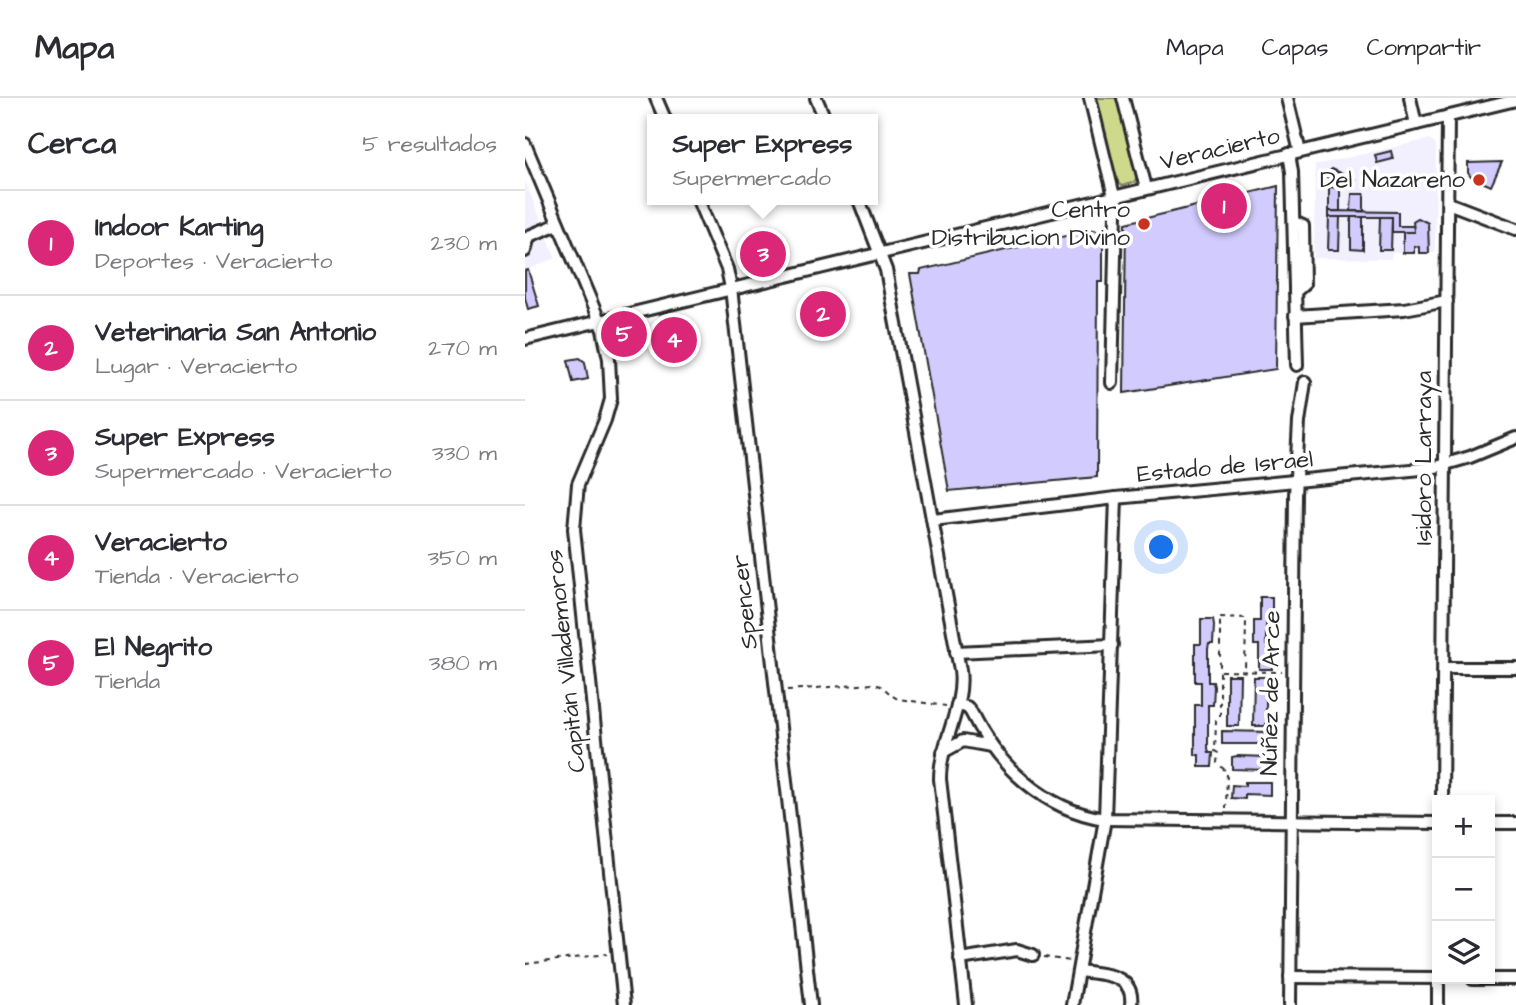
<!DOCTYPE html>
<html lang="es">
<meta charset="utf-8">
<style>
:root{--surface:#fff;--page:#f7f7f7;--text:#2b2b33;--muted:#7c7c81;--line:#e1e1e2;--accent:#db2777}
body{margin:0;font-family:"Architects Daughter",sans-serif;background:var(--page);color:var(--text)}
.controls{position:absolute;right:21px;bottom:21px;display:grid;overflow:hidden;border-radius:0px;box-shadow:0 4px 10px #0003}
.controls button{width:63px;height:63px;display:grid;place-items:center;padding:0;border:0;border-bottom:2px solid var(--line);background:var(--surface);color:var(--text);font:35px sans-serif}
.you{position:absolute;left:637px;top:450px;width:24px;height:24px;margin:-18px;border:5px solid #fff;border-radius:50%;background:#1a73e8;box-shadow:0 0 0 10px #1a73e833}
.badge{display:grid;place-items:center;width:46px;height:46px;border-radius:50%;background:var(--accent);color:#fff;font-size:23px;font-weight:700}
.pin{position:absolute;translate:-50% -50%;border:4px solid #fff;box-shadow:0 2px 7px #0006}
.popup{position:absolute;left:122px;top:16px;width:231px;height:91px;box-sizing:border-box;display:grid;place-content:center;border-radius:0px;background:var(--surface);filter:drop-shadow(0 2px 5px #0005);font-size:23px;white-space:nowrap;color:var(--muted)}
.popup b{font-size:26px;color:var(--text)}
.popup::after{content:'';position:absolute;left:50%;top:100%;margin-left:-14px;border:14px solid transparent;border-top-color:var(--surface)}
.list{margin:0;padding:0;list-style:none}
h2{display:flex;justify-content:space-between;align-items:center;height:91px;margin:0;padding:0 28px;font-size:30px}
h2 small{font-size:23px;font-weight:400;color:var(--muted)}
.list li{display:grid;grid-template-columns:46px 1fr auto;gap:21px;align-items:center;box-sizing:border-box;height:105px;padding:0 28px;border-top:2px solid var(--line)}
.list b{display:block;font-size:26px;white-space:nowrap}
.list p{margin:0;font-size:23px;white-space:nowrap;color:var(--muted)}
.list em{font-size:23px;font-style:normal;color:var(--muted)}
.icon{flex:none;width:38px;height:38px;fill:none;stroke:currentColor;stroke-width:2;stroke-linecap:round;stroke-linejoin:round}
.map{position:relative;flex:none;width:991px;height:907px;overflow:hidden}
header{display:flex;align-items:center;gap:42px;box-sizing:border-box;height:98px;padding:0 35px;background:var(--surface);border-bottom:2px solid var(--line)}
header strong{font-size:33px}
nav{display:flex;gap:38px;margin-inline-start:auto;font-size:24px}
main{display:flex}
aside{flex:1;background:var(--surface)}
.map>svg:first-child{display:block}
.built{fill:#f2efff}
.green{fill:#ced98c;stroke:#7c825c;stroke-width:2}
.building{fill:#d2cbfe;stroke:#2b2b2b;stroke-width:2}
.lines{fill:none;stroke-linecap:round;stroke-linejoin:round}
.minor-casing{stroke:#2b2b2b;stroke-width:16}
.path{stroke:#2b2b2b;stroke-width:2;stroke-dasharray:5 5;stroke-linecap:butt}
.minor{stroke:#fff;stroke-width:10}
.poi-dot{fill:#c8321e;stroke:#fff;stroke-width:2.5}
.labels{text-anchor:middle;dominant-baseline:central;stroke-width:7;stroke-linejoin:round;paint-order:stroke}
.street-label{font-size:24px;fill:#2b2b2b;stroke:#fff}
.poi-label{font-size:24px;fill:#2b2b2b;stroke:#fff;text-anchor:end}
</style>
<header>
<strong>Mapa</strong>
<nav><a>Mapa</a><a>Capas</a><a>Compartir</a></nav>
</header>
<main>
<aside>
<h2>Cerca<small>5 resultados</small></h2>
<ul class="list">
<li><span class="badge">1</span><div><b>Indoor Karting</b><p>Deportes · Veracierto</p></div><em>230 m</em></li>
<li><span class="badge">2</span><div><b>Veterinaria San Antonio</b><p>Lugar · Veracierto</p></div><em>270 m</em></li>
<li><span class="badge">3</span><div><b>Super Express</b><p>Supermercado · Veracierto</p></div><em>330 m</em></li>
<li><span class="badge">4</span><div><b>Veracierto</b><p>Tienda · Veracierto</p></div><em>350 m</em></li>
<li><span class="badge">5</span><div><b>El Negrito</b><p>Tienda</p></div><em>380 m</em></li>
</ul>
</aside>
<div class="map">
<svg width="991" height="907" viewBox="0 0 991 907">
<rect width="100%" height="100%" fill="#fff"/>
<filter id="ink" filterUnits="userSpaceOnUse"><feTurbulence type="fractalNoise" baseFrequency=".0143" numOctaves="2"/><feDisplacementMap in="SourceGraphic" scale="14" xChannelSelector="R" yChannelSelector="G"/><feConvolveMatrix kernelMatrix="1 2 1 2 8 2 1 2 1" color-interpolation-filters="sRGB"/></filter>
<g filter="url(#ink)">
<g class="built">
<path d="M905 41 911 47 910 155H867L866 161 789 160 790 67Z"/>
<path d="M0 83 31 160 0 173Z"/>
</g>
<path class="green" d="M571 0H593L612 79 609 84 597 88 592 84Z"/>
<g class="building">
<path d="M866 53 868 61 852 65 850 57Z"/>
<path d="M977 64 966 88 957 84 959 81 946 79 943 75V65Z"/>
<path d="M806 71 830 82 826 90 802 79Z"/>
<path d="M753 88 751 271 599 295 601 125Z"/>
<path d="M804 89 815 90V113H804Z"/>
<path d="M827 96H839V113H826Z"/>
<path d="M804 113 873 114V128H889V134H867V119H804Z"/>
<path d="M804 119H815L814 152H803Z"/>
<path d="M826 119H838V152L826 151Z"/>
<path d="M855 119H867L866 152H854Z"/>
<path d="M893 120 903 125 904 155H894V149L889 148V155H878V134H889L888 123Z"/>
<path d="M570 131 578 137V184H573L572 379 424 393 385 176H395L396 172Z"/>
<path d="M3 172 14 208 3 211 0 200V173Z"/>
<path d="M302 202 306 228 293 230 289 204Z"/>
<path d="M105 230 107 240 94 243 92 233Z"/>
<path d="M156 237 157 249 141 251 139 239Z"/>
<path d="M55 260 60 264 63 281 48 284 43 262Z"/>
<path d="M735 499H747V523H742L741 528V547H747L748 552 747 571H734V547H729V523H735Z"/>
<path d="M676 521H688L689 527 688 546H684L683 551V584H688L689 589 688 607H683V650L684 655H688L687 669H674V657H670V607H676V584H670V546H676Z"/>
<path d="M702 577H715L714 628H702Z"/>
<path d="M729 579H741V628H728Z"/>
<path d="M697 633 746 634 745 646H697Z"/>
<path d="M712 658 745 659V672L707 671V659Z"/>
<path d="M720 684H745V697L720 696V701L706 700 707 687 720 688Z"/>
</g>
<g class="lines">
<defs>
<g id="minor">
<path d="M131 0 140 21"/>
<path d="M291 0 300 21"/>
<path d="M565 0 589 98 591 114 587 285"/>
<path d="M598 0 621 90"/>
<path d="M762 0 775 54"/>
<path d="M885 0 891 26"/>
<path d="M0 46 78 232 84 261 86 301 80 322 53 386 49 431 99 907"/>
<path d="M764 56 767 74 772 267"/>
<path d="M173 102 202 171 206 190 286 907"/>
<path d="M334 102 361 172 435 572C440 609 415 644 415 681L441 907"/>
<path d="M923 105 991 131"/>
<path d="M769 124 778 128 779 186 770 194"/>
<path d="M4 138 33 126"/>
<path d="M0 153 4 138"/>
<path d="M770 218 879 211 922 203"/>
<path d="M0 241 991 2"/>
<path d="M408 422 591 400 907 370 945 359 991 340"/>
<path d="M431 554 587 547"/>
<path d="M919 570H991"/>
<path d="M432 607 442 609 446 614C472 667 519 712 580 721L912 725"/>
<path d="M418 654 438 643 465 648"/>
<path d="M917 702 923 18"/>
<path d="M965 725H991"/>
<path d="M435 861 492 852 508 857"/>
<path d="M554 873C576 876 610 875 606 907"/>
<path d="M765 879 912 880"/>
<path d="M948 881H991"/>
<path d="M547 907 580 721 591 400"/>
<path d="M765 907 770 397 774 324 780 284"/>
<path d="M913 907V881"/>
</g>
</defs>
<use href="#minor" class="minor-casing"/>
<g class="path">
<path d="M696 573 757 574"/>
<path d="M262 592 348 586C360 587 362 596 373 601L421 608"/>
<path d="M701 711 702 674 692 665 693 655 690 653 691 623 695 619V519L721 520 720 573"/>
<path d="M519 859 545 863"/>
<path d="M0 866 82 856"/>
</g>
<use href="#minor" class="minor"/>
</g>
</g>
<g class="poi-dot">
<circle cx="954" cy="82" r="7"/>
<circle cx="619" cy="126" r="7"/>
</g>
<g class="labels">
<g class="street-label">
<text transform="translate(695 51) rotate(-13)">Veracierto</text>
<text transform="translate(899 360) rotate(-90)">Isidoro Larraya</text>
<text transform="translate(700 369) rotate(-5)">Estado de Israel</text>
<text transform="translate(220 504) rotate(-96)">Spencer</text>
<text transform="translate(41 563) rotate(-96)">Capitán Villademoros</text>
<text transform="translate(746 595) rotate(-89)">Núñez de Arce</text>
</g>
<g class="poi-label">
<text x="940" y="82">Del Nazareno</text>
<text x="605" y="112">Centro<tspan x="605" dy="28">Distribucion Divino</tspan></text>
</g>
</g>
</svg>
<div class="controls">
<button>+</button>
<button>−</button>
<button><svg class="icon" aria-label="layers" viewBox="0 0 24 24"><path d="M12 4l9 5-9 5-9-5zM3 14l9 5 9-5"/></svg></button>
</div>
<div class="you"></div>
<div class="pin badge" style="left:699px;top:108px">1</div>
<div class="pin badge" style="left:298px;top:216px">2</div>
<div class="pin badge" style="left:238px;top:156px">3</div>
<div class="popup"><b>Super Express</b>Supermercado</div>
<div class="pin badge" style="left:149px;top:242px">4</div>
<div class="pin badge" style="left:99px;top:236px">5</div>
</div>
</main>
